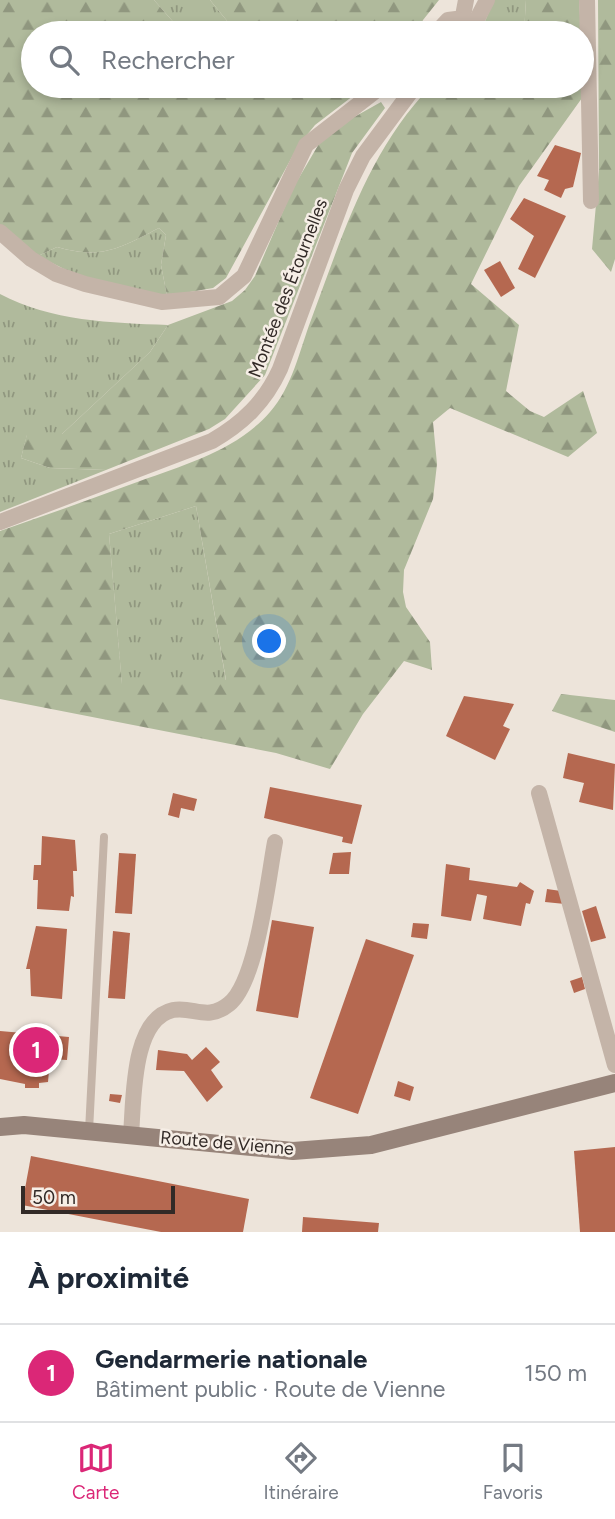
<!DOCTYPE html>
<html lang="fr">
<meta charset="utf-8">
<style>
:root{--surface:#fff;--page:#f2f2f3;--text:#1f2937;--muted:#747a83;--line:#e0e1e3;--accent:#db2777}
body{margin:0;font-family:Figtree,sans-serif;background:var(--page);color:var(--text)}
.scale{position:absolute;left:21px;bottom:18px;width:154px;box-sizing:border-box;padding-left:7px;border:4px solid #322a27;border-top:0;font-size:19px;line-height:24px;white-space:nowrap;color:#322a27;-webkit-text-stroke:5px #f6eee6;paint-order:stroke}
.you{position:absolute;left:270px;top:642px;width:24px;height:24px;margin:-18px;border:5px solid #fff;border-radius:50%;background:#1a73e8;box-shadow:0 0 0 10px #1a73e833}
.badge{display:grid;place-items:center;width:46px;height:46px;border-radius:50%;background:var(--accent);color:#fff;font-size:23px;font-weight:700}
.pin{position:absolute;translate:-50% -50%;border:4px solid #fff;box-shadow:0 2px 7px #0006}
.list{margin:0;padding:0;list-style:none}
h2{display:flex;justify-content:space-between;align-items:center;height:91px;margin:0;padding:0 28px;font-size:30px}
h2 small{font-size:23px;font-weight:400;color:var(--muted)}
.list li{display:grid;grid-template-columns:46px 1fr auto;gap:21px;align-items:center;box-sizing:border-box;height:98px;padding:0 28px;border-top:2px solid var(--line)}
.list b{display:block;font-size:26px;white-space:nowrap}
.list p{margin:0;font-size:23px;white-space:nowrap;color:var(--muted)}
.list em{font-size:23px;font-style:normal;color:var(--muted)}
.icon{flex:none;width:38px;height:38px;fill:none;stroke:currentColor;stroke-width:2;stroke-linecap:round;stroke-linejoin:round}
.map{position:relative;flex:none;width:615px;height:1232px;overflow:hidden}
.search{position:absolute;background:var(--surface);box-shadow:0 4px 10px #0003;left:21px;right:21px;top:21px;height:77px;display:flex;align-items:center;gap:18px;box-sizing:border-box;padding:0 24px;border-radius:38px;color:var(--muted);font-size:26px}
.sheet{height:189px;background:var(--surface)}
nav{display:flex;justify-content:space-around;align-items:center;box-sizing:border-box;height:98px;border-top:2px solid var(--line);background:var(--surface);font-size:19px;color:var(--muted)}
nav a{display:grid;justify-items:center;gap:4px}
nav .on{color:var(--accent)}
.map>svg:first-child{display:block}
.grass{fill:url(#grass-tufts)}
.forest{fill:url(#forest-firs);fill-rule:evenodd}
.building{fill:#b56850}
.lines{fill:none;stroke-linecap:round;stroke-linejoin:round}
.lane{stroke:#c4b4a8;stroke-width:8}
.street{stroke:#c4b4a8;stroke-width:16}
.secondary{stroke:#97847a;stroke-width:18}
.labels{text-anchor:middle;dominant-baseline:central;stroke-width:5;stroke-linejoin:round;paint-order:stroke}
.street-label{font-size:18px;fill:#322a27;stroke:#f6eee6}
</style>
<div class="map">
<svg width="615" height="1232" viewBox="0 0 615 1232">
<defs>
<pattern id="grass-tufts" width="24" height="20" patternUnits="userSpaceOnUse" patternTransform="scale(1.75)"><rect width="24" height="20" fill="#b0ba9c"/><path d="M3 7l-1-3M5 7V3M7 7l1-3M15 17l-1-3M17 17v-4M19 17l1-3" fill="none" stroke="#90977f"/></pattern>
<pattern id="forest-firs" width="22" height="20" patternUnits="userSpaceOnUse" patternTransform="scale(1.75)"><rect width="22" height="20" fill="#b0ba9c"/><path d="M5 1l3.5 6h-7zM16 11l3.5 6h-7z" fill="#90977f"/></pattern>
</defs>
<rect width="100%" height="100%" fill="#ede4da"/>
<g class="grass">
<path d="M154 0H210L237 33H183Z"/>
<path d="M494 0H526L524 33H480Z"/>
<path d="M159 228 166 235 161 265 167 296 76 275 38 256 57 247C102 260 120 248 159 228Z"/>
<path d="M0 294C51 321 111 323 168 325L150 352 62 434 27 435 21 458 50 468 106 470 0 512Z"/>
<path d="M196 506 226 681 122 685 109 534Z"/>
</g>
<g class="forest">
<path d="M0 0H154L183 33H33V86H227L231 90 234 86H366L315 125 298 146 226 278 213 288 167 296 161 265 166 235 159 228C120 248 102 260 57 247L38 256 0 227Z"/>
<path d="M210 0H439L423 20 418 33H237Z"/>
<path d="M526 0H579L581 33H524Z"/>
<path d="M598 0H615V259L611 272 592 249 599 171Z"/>
<path d="M431 86H582V98L519 186 471 284 519 325 506 391 530 411 544 417 583 391 597 433 568 457 450 408 433 422 437 464 433 499 404 570 403 592 406 607 430 642 432 670 404 661 363 714 330 769 276 753 0 699V531C47 515 94 498 140 481 186 464 237 450 270 412 292 388 300 349 311 320 342 237 368 151 431 86ZM196 506 226 680 122 684 109 534Z"/>
<path d="M381 102 385 108 352 153 265 375 225 419 209 429 106 470 50 468 21 458 27 434H62L150 352 168 325 232 301 245 290 255 276 293 188 320 142 338 126Z"/>
<path d="M561 694 615 700V732L552 711Z"/>
</g>
<g class="building">
<path d="M555 145 581 153 573 187 565 189 561 198 544 190 549 180 537 176Z"/>
<path d="M524 198 566 216 535 278 518 269 534 236 510 219Z"/>
<path d="M500 261 515 288 501 297 484 270Z"/>
<path d="M464 696 514 704 503 726 510 729 495 760 446 736Z"/>
<path d="M568 753 615 764 613 810 579 802 584 783 563 778Z"/>
<path d="M270 787 362 805 352 844 342 842 343 837 264 818Z"/>
<path d="M173 793 197 799 194 811 181 808 179 818 168 815Z"/>
<path d="M42 836 75 840 77 871H73L74 897 71 896 69 911 37 909 38 880H33L34 865H41Z"/>
<path d="M351 852 349 874H329L333 853Z"/>
<path d="M119 853 136 854 132 914 115 913Z"/>
<path d="M446 864 470 868 469 880 517 887 520 882 534 891 530 904 526 903 521 926 483 919 487 896 477 894 471 921 441 916Z"/>
<path d="M547 889 561 891 565 904 545 902Z"/>
<path d="M596 906 606 938 591 942 582 911Z"/>
<path d="M272 920 314 927 298 1018 256 1011Z"/>
<path d="M413 923 429 924 427 939 411 937Z"/>
<path d="M36 926 67 929 62 999 31 996 30 969H26Z"/>
<path d="M113 931 130 933 125 999 108 998Z"/>
<path d="M366 939 414 955 358 1114 310 1098Z"/>
<path d="M582 977 585 989 574 993 570 981Z"/>
<path d="M0 1031 69 1037 67 1060 50 1059 48 1082 39 1083V1088H25V1084L0 1079Z"/>
<path d="M206 1047 220 1062 211 1070 223 1087 207 1102 184 1071 156 1070 158 1050 187 1054 192 1060Z"/>
<path d="M398 1081 414 1087 410 1101 394 1096Z"/>
<path d="M110 1094 122 1095 120 1103 109 1101Z"/>
<path d="M615 1147V1232H580L574 1151Z"/>
<path d="M31 1156 249 1199 243 1232H161L22 1205Z"/>
<path d="M303 1217 379 1223 378 1232H302Z"/>
</g>
<g class="lines">
<path class="lane" d="M89 1131 104 837"/>
<g class="street">
<path d="M587 0 591 201"/>
<path d="M460 32 466 0"/>
<path d="M436 33 448 20 456 19 463 24 475 23 487 0"/>
<path d="M0 232 31 259 56 274 85 284 162 302 219 297 244 276 306 145 382 86"/>
<path d="M0 522 212 441C243 423 265 402 280 369L346 190 363 156 415 86"/>
<path d="M539 793 615 1065"/>
<path d="M131 1134C134 1102 131 1019 173 1010 194 1006 207 1022 229 1004 257 982 268 879 275 842"/>
</g>
<path class="secondary" d="M0 1127 24 1125 293 1151 371 1145 615 1083"/>
</g>
<g class="labels">
<g class="street-label">
<text transform="translate(288 288) rotate(-69)">Montée des Étournelles</text>
<text transform="translate(227 1143) rotate(5)">Route de Vienne</text>
</g>
</g>
</svg>
<div class="scale">50 m</div>
<div class="you"></div>
<div class="pin badge" style="left:36px;top:1050px">1</div>
<div class="search"><svg class="icon" aria-label="search" viewBox="0 0 24 24"><circle cx="10" cy="10" r="6"/><path d="M15 15l6 6"/></svg>Rechercher</div>
</div>
<section class="sheet">
<h2>À proximité<small></small></h2>
<ul class="list">
<li><span class="badge">1</span><div><b>Gendarmerie nationale</b><p>Bâtiment public · Route de Vienne</p></div><em>150 m</em></li>
</ul>
</section>
<nav>
<a class="on"><svg class="icon" aria-label="map" viewBox="0 0 24 24"><path d="M3 6l6-2 6 2 6-2v14l-6 2-6-2-6 2zM9 4v14M15 6v14"/></svg>Carte</a>
<a><svg class="icon" aria-label="directions" viewBox="0 0 24 24"><path d="M12 3l9 9-9 9-9-9zM9 14v-3h6M13 9l2 2-2 2"/></svg>Itinéraire</a>
<a><svg class="icon" aria-label="saved" viewBox="0 0 24 24"><path d="M7 4h10v16l-5-4-5 4z"/></svg>Favoris</a>
</nav>
